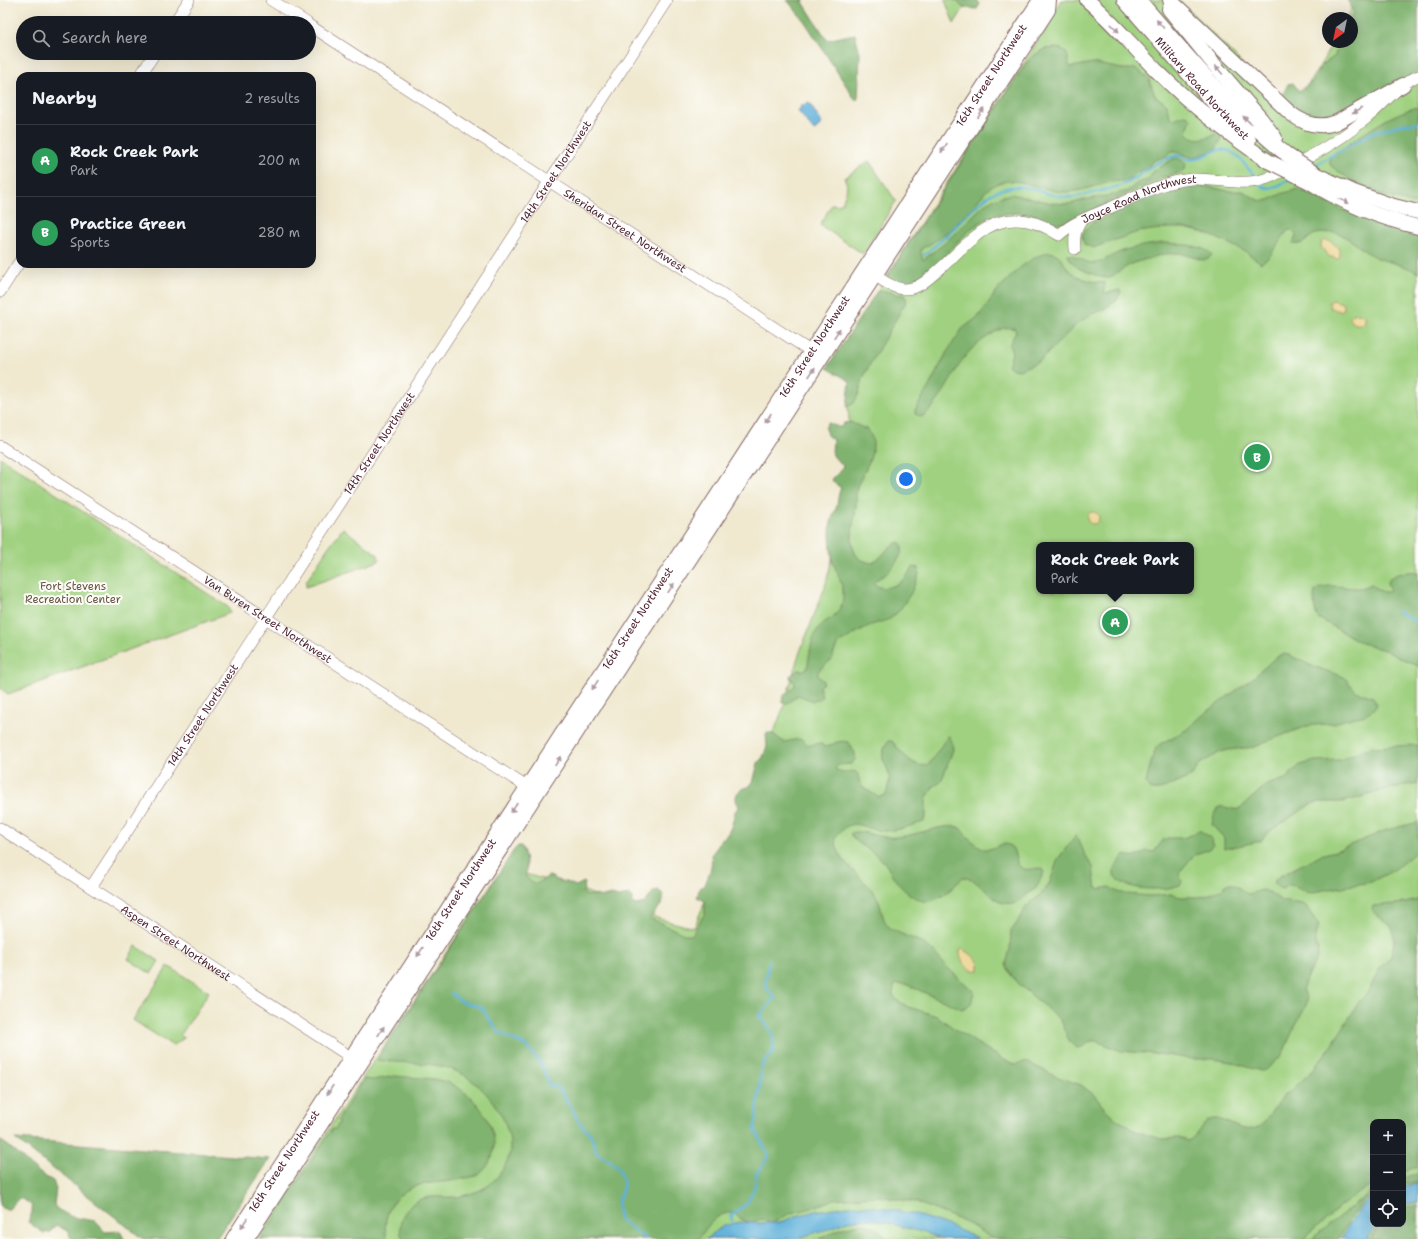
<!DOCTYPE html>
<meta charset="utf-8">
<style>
:root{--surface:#171b24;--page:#20242c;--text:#f1f3f6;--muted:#9ea1a6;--line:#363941;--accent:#d93025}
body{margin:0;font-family:"Shantell Sans",sans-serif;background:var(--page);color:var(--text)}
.controls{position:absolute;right:12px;bottom:12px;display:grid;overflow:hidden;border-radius:8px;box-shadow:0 4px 16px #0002}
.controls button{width:36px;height:36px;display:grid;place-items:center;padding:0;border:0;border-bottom:1px solid var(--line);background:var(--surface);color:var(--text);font:20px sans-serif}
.compass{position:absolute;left:1322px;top:12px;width:36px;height:36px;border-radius:50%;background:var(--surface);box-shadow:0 4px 16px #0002;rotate:213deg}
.you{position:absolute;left:906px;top:479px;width:14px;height:14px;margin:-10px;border:3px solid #fff;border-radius:50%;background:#1a73e8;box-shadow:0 0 0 6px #1a73e833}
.badge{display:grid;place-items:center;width:26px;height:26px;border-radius:50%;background:var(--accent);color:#fff;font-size:13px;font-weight:700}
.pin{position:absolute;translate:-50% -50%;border:2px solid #fff;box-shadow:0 1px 4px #0006}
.popup{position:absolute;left:1036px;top:542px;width:158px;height:52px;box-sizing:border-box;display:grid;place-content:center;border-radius:8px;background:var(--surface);filter:drop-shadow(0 1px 3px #0005);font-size:13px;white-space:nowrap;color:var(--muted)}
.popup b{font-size:15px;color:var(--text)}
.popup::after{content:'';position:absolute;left:50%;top:100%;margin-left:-8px;border:8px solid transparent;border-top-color:var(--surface)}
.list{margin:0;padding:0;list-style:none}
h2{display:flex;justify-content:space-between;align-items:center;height:52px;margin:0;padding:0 16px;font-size:17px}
h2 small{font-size:13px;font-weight:400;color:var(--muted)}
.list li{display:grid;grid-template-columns:26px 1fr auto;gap:12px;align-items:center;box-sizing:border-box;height:72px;padding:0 16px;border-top:1px solid var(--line)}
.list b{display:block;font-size:15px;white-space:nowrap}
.list p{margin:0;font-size:13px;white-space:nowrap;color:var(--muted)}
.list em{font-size:13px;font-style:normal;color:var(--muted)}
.icon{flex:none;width:22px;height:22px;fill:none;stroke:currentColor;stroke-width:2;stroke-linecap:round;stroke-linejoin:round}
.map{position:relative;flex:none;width:1418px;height:1239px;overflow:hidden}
.search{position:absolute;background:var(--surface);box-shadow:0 4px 16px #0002;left:16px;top:16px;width:300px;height:44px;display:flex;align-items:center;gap:10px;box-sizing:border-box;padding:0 14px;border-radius:22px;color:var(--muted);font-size:15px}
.panel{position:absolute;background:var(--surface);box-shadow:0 4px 16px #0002;left:16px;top:72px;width:300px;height:196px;border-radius:12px}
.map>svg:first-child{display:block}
.green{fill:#a0d181;stroke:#757856;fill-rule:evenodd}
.forest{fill:#80b36f;stroke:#65694d}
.sand{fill:#eeda9e;stroke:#9c7c64}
.water{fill:#5eb1da;stroke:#546882}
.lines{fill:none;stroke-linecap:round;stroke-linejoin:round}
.stream{stroke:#5eb1da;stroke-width:2.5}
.minor-casing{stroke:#846665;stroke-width:12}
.major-casing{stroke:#846665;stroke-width:16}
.minor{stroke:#fff;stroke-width:11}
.major{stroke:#fff;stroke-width:14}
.major-bridge-casing{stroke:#846665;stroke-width:16;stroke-linecap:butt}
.major-bridge{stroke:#fff;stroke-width:14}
.oneway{fill:#ae9aa0}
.labels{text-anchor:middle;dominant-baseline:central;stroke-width:4;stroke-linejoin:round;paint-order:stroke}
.street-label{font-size:11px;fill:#4a1f2b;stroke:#fdfcf7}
.park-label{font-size:11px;fill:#645445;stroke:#fdfcf7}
</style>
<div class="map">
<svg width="1418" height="1239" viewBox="0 0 1418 1239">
<rect width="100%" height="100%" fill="#fdfcf7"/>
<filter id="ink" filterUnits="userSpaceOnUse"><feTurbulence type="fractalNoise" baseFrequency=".025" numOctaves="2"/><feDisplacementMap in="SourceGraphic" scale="8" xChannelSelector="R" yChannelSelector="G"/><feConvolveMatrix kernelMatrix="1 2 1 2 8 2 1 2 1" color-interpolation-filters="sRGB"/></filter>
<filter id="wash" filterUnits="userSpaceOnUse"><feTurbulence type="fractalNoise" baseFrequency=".012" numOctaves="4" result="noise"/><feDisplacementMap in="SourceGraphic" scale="16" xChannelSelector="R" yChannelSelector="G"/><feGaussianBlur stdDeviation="0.9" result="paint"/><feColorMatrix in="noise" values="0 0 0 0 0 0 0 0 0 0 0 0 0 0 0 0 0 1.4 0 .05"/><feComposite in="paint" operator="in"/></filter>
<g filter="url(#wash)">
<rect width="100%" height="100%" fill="#f0e9d0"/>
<g class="green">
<path d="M945 0H969L954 24Z"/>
<path d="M1062 0H1179L1282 103 1298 100 1321 64 1333 42H1352V18H1347L1356 0H1418V1239H258L336 1118 503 867 562 885 576 888 660 919 694 928 755 781 784 706 798 657 825 587 836 543 837 519 847 438 849 421 848 408 855 365 838 352 1042 35ZM1039 545H1191V591H1039ZM1373 1122H1403V1224H1373Z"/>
<path d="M869 161 896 201 863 254 820 225 832 204 838 205 842 203C845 194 850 186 844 178Z"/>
<path d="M0 457 228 607 230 613 8 694 0 688Z"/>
<path d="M343 528 378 555 379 561 306 587V582L327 549Z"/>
<path d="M136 946 159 961 151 974 128 959Z"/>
<path d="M168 966 209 992 180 1036 184 1038 173 1046 133 1020Z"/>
</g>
<g class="forest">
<path d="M787 0H804L803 2 827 40 855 34 860 53 858 98 856 101 805 22Z"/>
<path d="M954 0H977L980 4 977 9 966 8Z"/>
<path d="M1347 0H1418V72L1328 121 1304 118 1282 96 1288 84 1293 83 1299 91 1313 81 1323 64 1335 56 1338 42H1352L1351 18 1354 13 1353 9Z"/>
<path d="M1044 49C1061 47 1068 47 1069 66L1072 67 1093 63 1122 69H1137L1149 79 1155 96 1167 104 1168 112 1172 119C1179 119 1185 110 1191 119L1187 130 1188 134C1197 142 1206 138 1216 134L1221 137 1220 142 1215 150 1194 158 1187 156 1177 151H1172L1166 156 1153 161 1147 168 1136 173 1128 181C1106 179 1085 193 1062 192 1040 190 1015 174 994 185 988 188 985 192 981 197 973 207 963 217 954 226 944 235 933 243 921 249V253L923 260 946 242 986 203 993 199 1011 194 1052 203 1069 204 1088 199 1106 196 1127 191 1139 182 1148 180 1155 170 1173 159 1178 158 1186 163 1185 169 1183 172 1163 177 1064 223C1054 225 1045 218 1036 215 1025 211 1001 212 991 217 961 228 945 264 917 280 914 282 910 285 906 285 899 285 893 280 887 277L1027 62 1032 57Z"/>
<path d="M1418 107V204C1388 200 1355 185 1331 166L1329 160C1332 153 1340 150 1346 146 1369 130 1390 114 1418 107Z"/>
<path d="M1193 186 1211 187 1228 191H1243L1258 200 1264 201 1269 200 1281 194 1298 189 1347 212 1418 234V273C1405 265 1391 263 1377 258 1363 252 1352 239 1338 233 1334 232 1327 233 1322 233 1305 234 1309 246 1293 244L1296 234 1292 230H1288L1269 257 1261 263 1246 252 1228 243 1205 233 1184 228H1167L1138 232 1093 248 1084 244 1082 236 1087 227 1092 223 1106 218 1116 211 1148 197 1170 189Z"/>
<path d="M1162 243C1174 243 1205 245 1212 255L1208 259 1203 260 1180 253 1164 254 1133 263 1116 273 1113 276 1106 278 1100 277 1078 268 1071 261 1068 255C1077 254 1086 265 1097 263 1105 261 1112 255 1120 252 1133 247 1148 245 1162 243Z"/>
<path d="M1049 252C1063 252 1063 268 1074 274 1083 280 1094 282 1105 283L1104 292 1107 293 1119 290 1121 291 1117 300 1104 309 1093 314 1078 323 1040 361 1019 370 1013 369 1008 365C1011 358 1014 352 1009 345L1016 332 1015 329C1007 326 1000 329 992 334 982 340 971 348 964 358 953 373 937 410 921 417L915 414V410L927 390 947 352 962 329 979 316 999 288 1021 267 1035 257Z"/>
<path d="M878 290C886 290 895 295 904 295L907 300 869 366 863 378 859 393 854 403 847 407 850 381 827 368Z"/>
<path d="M850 422 868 430C882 449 863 470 857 487 855 493 857 500 856 506 854 526 842 559 872 563 883 559 888 543 900 542 908 551 893 567 886 574 882 577 877 578 874 583 880 592 897 586 903 580 907 576 910 571 913 567L918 568 919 574 918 577 911 593 899 611 890 619 871 625 859 631 837 645 831 660 819 670 818 673V676L823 680V683L819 687 822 695 821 698 813 701 798 695 788 703H784L782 701C783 692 791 693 795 685L794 681 790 678V676L798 670H804L807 668C810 655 810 640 818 629 827 616 841 619 843 597 844 585 837 574 833 562 831 553 829 533 831 523 832 517 835 511 837 506 838 499 838 494 841 488L833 482 832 478 837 475 843 466C841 463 838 462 836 459 830 454 833 446 833 440L828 436 825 429 827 423C833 423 836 428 841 427L844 423Z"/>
<path d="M1418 572V666L1387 651 1362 643 1318 618C1314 611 1313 599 1315 591 1328 581 1345 589 1359 588 1364 588 1367 585 1371 584 1377 588 1383 595 1390 591L1387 582C1391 573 1409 571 1418 572Z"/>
<path d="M1283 654 1289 655 1310 665 1344 677 1356 691 1373 697 1375 701 1376 705 1374 709 1363 716 1355 717 1334 723 1307 726 1275 738 1255 747 1228 750 1221 752 1201 763 1193 774 1188 778 1159 790H1152L1148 787 1146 783 1151 762 1156 748 1160 744 1186 730 1203 715 1254 677 1277 656Z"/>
<path d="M768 733 773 734 784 742 799 739 802 740 807 744 810 745 820 743 825 747C834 746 835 739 848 742L855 753V760L851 764 838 765 835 769 842 773C862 768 856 774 861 786L878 797 886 795C887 789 890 782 889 776 886 759 877 760 888 741H892C900 751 917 773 930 763L947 737 948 736 950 737 952 742 953 750 941 782 934 786 926 799V817L923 822C911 826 898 830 886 831 862 831 854 812 835 838 836 861 862 876 875 894 882 903 881 920 889 927 901 936 916 938 927 946 935 952 940 960 946 966 955 975 964 983 974 991L971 1004 962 1009 905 984H897L894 986 893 995 897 1000 908 1007 937 1016 956 1030 1004 1060 1015 1064 1024 1062 1029 1063 1055 1076 1081 1085 1094 1095 1105 1109 1115 1118 1134 1130 1161 1139 1179 1138 1188 1141C1198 1135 1202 1124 1210 1120 1223 1114 1239 1135 1256 1128 1268 1123 1271 1110 1279 1101 1288 1092 1299 1084 1308 1075 1313 1070 1317 1064 1322 1058 1335 1042 1345 1024 1357 1005 1360 999 1366 995 1370 989 1373 983 1375 975 1379 970 1381 965 1386 963 1389 959 1392 956 1394 943 1394 938 1395 920 1377 921 1372 909L1373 906 1404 903 1418 900V1167L1403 1171V1122H1373V1183L1342 1205 1303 1239H993L967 1223 916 1202 877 1196 835 1199 809 1209 791 1213 770 1224C762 1216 759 1220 750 1223L739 1218 734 1213C716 1211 708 1227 698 1239H403C396 1226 403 1210 415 1202 427 1194 444 1198 457 1197 467 1195 478 1192 486 1187 491 1184 495 1179 499 1175 505 1166 510 1158 510 1147 511 1118 481 1081 456 1071 435 1061 401 1064 377 1060L514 850 518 846H521C527 856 526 866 526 877L533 883 536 884 549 876 552 877 561 882H566L576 886 584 882 585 883 583 893 587 896 594 895 603 897 612 895 618 897 630 895 632 897V903L636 905 645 903 654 891 658 890 664 895 661 905 650 918 686 935H692L705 913V901L697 897 700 887H703L705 885C709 874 713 867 711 855L718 846 720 840C730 835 732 825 734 815 734 812 737 809 739 806 732 797 738 788 749 787L754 779 758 763 763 757 767 746 766 734Z"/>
<path d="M1418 745V783L1391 788 1351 800 1341 802H1319L1311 804 1267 833 1261 841 1228 848 1225 849 1224 848V838L1212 825 1214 815 1219 807C1227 806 1233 811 1240 809L1266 785 1285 779 1300 765 1315 761 1340 760 1370 747Z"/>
<path d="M1418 822V850L1394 870 1371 882 1313 892C1303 892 1297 885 1288 885L1283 889 1279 888 1275 885V880L1278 877 1320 855 1335 851 1387 830Z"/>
<path d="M943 827C948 827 954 825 958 827 964 829 965 835 969 838 973 842 980 847 985 849 993 851 1000 841 1009 845 1018 850 1013 864 1022 868 1029 872 1037 866 1043 869L1044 872 1036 888 1015 904 1003 903 996 899 973 880 963 877C955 886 943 898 931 901 919 904 904 891 897 882 892 876 889 868 884 862 874 851 859 846 850 834 856 828 877 837 886 837 904 839 925 830 943 827Z"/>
<path d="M1199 830 1212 839 1213 845C1208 851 1203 851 1196 854 1193 856 1181 870 1179 873L1182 881 1180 885C1164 891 1123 892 1114 875V869L1124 855 1136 857 1147 851 1154 852 1163 840 1168 838H1183L1193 834Z"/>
<path d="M1075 836 1079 839 1084 853 1093 867 1095 883 1096 887 1100 889 1109 887 1118 892 1127 894 1151 896 1171 894 1180 897H1198L1205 896 1222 889 1227 884 1230 883 1235 885 1247 894 1262 890 1269 892 1282 901 1302 904 1306 906 1319 926 1315 938 1318 951 1317 958 1305 981 1303 988 1307 1000 1306 1006 1294 1028 1284 1051 1280 1057 1266 1070 1261 1071 1231 1062 1214 1059H1191L1166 1055 1121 1051 1096 1041H1091L1082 1047 1077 1048C1064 1040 1068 1031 1060 1020L1020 985 1011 975 1006 964 1010 949 1011 931 1017 923 1024 909 1044 891 1050 882 1058 859Z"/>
<path d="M395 1076C411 1078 434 1077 449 1083 480 1096 511 1142 483 1171 478 1176 473 1177 466 1178 438 1186 411 1177 392 1204 385 1216 384 1226 387 1239H261L332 1129H335L339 1123 338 1120 364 1079 372 1080Z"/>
<path d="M15 1139 270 1159 216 1239H143Z"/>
<path d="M0 1140C19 1152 32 1171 53 1181L56 1188 54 1205 57 1209 72 1217 95 1221 105 1232 120 1231 124 1239H73L70 1237 69 1232 56 1225 50 1232 44 1233 28 1222C35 1208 34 1204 19 1198L9 1209H4L0 1205Z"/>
<path d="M1418 1174V1183H1403V1177Z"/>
<path d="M1373 1191 1351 1216 1338 1239H1312L1332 1222Z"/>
<path d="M1418 1206V1239H1370L1380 1224H1403V1207Z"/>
<path d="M863 1223 879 1230 886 1239H819L842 1228Z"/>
</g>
<g class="sand">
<path d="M1325 240C1333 241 1341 248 1340 257L1337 259 1328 256 1321 247 1322 241Z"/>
<path d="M1333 300 1342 303 1344 306V309L1340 311 1330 308 1329 302Z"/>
<path d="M1356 313 1362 314 1365 316V322C1360 326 1351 325 1350 317L1352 315Z"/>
<circle cx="1093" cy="518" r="6"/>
<path d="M963 949C970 953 975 957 979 963V970C968 973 960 961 960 951Z"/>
</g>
<g class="water">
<path d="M809 103 822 123 816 130 814 131 798 111 801 107 800 106Z"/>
<path d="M1418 1184V1203L1403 1204V1186Z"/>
<path d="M1373 1196V1224H1377L1367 1239H1341C1349 1224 1359 1206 1373 1196Z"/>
<path d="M854 1205C898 1208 939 1219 978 1239H941L921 1232 885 1222 868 1219 848 1221 828 1229 795 1239H706L723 1226 740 1222 759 1223H779L796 1216 816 1211Z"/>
</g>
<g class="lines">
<g class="stream">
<path d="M1313 166 1372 133 1403 124 1418 123"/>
<path d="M1260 184C1269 193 1282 184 1291 178"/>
<path d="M924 255C932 248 941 241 949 233 970 213 990 183 1023 187 1042 190 1059 201 1079 196 1089 194 1124 186 1131 181 1149 169 1156 161 1178 155 1181 156 1184 158 1187 159 1201 163 1213 146 1226 150 1237 152 1249 170 1256 178"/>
<path d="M1397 611 1418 623"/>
<path d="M451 993 461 1002 472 1004 482 1008 490 1021 500 1033 526 1046 538 1059 545 1072 548 1084 560 1089 581 1125 591 1135 594 1143 596 1153 606 1158 619 1168 624 1184 618 1203 619 1219 646 1239"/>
<path d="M733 1226 731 1216 747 1203 755 1187 756 1174 769 1157 755 1129 762 1065 774 1050 772 1032 759 1016 775 997 765 986 769 961"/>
</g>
</g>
</g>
<g filter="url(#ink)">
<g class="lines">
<defs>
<g id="minor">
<path d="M271 0 307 23"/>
<path d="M174 23 189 0"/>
<path id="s1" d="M309 25 818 356"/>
<path d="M140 76 155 53"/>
<path d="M1075 249C1074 237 1075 231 1081 221"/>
<path id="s2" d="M869 271C879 278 891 288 904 289 917 289 925 282 934 274 949 262 961 247 977 235 1004 213 1032 217 1059 235 1074 221 1094 215 1112 207 1138 195 1164 181 1192 179 1216 178 1242 187 1265 179 1274 176 1282 171 1290 167 1318 153 1345 137 1369 116 1385 103 1399 84 1418 76"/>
<path d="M0 292 20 261"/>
<path id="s3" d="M0 446 533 791"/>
<path id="s4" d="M0 828 358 1062"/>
<path id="s5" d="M91 887 667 0"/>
</g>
<g id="major">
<path d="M1087 0C1112 21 1133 47 1156 70 1190 104 1228 134 1268 161"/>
<path id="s6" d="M1124 0 1213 102 1249 140"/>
<path d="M1139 0C1186 54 1231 110 1287 155"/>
<path d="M1170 0 1290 113C1304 124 1320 129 1337 122L1403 85"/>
<path d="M1169 9 1217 68 1261 119 1275 138"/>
<path d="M1317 175 1354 192 1394 206 1418 212"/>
<path d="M1310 182C1343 203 1380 218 1418 227"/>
<path id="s7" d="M233 1239 1038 3 1044 0"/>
<path d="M246 1239 1048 10 1049 0"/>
</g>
</defs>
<use href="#minor" class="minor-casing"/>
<use href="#major" class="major-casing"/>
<use href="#minor" class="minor"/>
<use href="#major" class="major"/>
<defs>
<g id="major-bridge">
<path d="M1287 155 1317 175"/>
<path d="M1268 161 1310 182"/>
</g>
</defs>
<use href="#major-bridge" class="major-bridge-casing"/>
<use href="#major-bridge" class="major-bridge"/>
</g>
<defs><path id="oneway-solid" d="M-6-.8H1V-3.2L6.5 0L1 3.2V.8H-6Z"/></defs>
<g class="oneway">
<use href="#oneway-solid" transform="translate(1160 24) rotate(-131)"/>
<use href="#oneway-solid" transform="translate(1115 28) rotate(46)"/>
<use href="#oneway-solid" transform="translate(1219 70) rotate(-130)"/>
<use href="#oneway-solid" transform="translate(1357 111) rotate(150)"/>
<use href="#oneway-solid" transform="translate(981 113) rotate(-57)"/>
<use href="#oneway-solid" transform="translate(1247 120) rotate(-137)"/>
<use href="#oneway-solid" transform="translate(944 148) rotate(123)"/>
<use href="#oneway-solid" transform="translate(1344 201) rotate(25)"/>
<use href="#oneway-solid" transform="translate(837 333) rotate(-57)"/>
<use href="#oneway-solid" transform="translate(812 372) rotate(-57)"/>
<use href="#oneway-solid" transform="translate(768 418) rotate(123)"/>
<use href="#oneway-solid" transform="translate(671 588) rotate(-57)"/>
<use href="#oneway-solid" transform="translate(595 685) rotate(123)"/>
<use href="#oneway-solid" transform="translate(558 761) rotate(-57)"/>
<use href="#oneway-solid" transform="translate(514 808) rotate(123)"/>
<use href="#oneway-solid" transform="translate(420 952) rotate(123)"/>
<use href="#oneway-solid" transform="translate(381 1031) rotate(-57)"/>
<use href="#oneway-solid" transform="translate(330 1090) rotate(123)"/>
<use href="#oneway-solid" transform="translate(244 1223) rotate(123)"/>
</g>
</g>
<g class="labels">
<g class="street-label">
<text stroke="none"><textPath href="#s7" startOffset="1389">16th Street Northwest</textPath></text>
<text stroke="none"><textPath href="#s6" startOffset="118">Military Road Northwest</textPath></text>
<text stroke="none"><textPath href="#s5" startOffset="853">14th Street Northwest</textPath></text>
<text stroke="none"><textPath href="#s2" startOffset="310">Joyce Road Northwest</textPath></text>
<text stroke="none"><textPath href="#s1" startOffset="377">Sheridan Street Northwest</textPath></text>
<text stroke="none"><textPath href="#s7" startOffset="1065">16th Street Northwest</textPath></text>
<text stroke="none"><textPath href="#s5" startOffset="529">14th Street Northwest</textPath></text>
<text stroke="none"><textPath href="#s7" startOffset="741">16th Street Northwest</textPath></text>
<text stroke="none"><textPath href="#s3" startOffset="319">Van Buren Street Northwest</textPath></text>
<text stroke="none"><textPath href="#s5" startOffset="205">14th Street Northwest</textPath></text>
<text stroke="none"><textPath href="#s7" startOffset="417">16th Street Northwest</textPath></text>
<text stroke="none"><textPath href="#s4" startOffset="210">Aspen Street Northwest</textPath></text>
<text stroke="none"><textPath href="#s7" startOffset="93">16th Street Northwest</textPath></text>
</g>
<g class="park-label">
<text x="73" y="586">Fort Stevens<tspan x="73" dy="13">Recreation Center</tspan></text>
</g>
</g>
</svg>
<div class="controls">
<button>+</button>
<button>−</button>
<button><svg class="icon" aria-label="locate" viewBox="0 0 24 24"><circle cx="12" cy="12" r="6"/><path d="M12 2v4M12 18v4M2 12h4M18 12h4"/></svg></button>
</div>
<svg class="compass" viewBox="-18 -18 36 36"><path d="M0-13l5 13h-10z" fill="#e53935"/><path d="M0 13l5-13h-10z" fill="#9ea1a6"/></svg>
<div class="you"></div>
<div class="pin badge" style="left:1115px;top:622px;background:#2e9e5b">A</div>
<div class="popup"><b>Rock Creek Park</b>Park</div>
<div class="pin badge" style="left:1257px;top:457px;background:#2e9e5b">B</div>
<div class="search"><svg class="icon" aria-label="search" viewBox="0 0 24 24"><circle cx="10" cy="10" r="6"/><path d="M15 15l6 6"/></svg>Search here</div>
<section class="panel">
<h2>Nearby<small>2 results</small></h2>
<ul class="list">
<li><span class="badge" style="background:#2e9e5b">A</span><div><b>Rock Creek Park</b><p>Park</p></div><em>200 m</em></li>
<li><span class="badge" style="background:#2e9e5b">B</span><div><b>Practice Green</b><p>Sports</p></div><em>280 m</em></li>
</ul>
</section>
</div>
